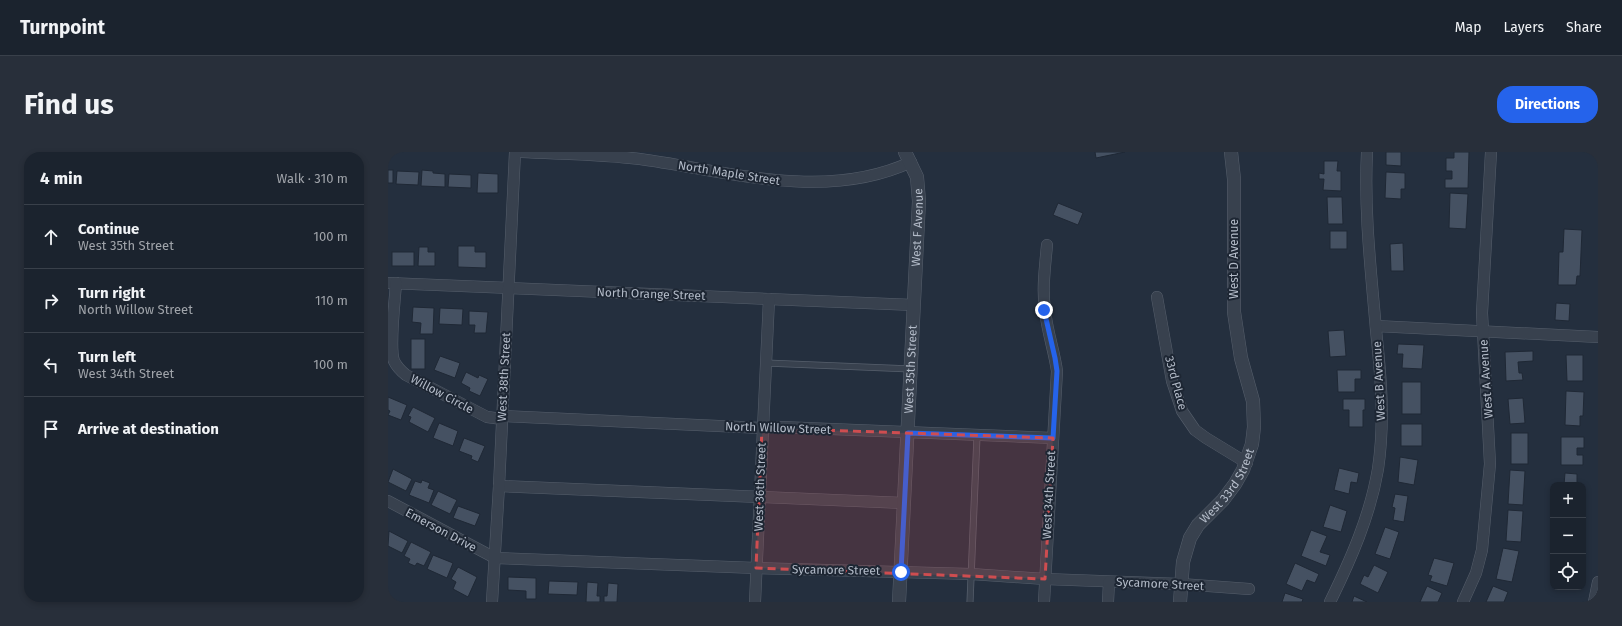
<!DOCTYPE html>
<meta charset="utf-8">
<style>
:root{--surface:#1b232e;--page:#282f3a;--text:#f1f3f6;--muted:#a0a4aa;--line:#39404a;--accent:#2563eb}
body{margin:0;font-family:"Fira Sans",sans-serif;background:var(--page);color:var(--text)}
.controls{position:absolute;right:12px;bottom:12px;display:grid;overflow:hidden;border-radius:8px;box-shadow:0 2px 6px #0003}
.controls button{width:36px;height:36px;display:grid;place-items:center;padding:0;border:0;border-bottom:1px solid var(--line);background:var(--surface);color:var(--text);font:20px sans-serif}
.stop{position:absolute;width:12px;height:12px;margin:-9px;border:3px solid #2563eb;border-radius:50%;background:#fff}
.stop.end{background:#2563eb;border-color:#fff;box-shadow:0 1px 4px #0008}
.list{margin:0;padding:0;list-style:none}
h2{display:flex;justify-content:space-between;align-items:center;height:52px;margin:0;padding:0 16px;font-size:17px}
h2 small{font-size:13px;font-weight:400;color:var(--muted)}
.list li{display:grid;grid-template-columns:26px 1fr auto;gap:12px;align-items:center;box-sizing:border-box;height:64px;padding:0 16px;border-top:1px solid var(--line)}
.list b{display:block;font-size:15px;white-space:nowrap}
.list p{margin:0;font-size:13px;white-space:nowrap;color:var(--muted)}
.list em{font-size:13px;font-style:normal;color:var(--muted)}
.icon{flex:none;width:22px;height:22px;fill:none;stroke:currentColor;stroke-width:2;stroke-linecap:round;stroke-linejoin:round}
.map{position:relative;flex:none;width:1210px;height:450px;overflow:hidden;border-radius:16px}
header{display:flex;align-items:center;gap:24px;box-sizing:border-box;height:56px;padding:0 20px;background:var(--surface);border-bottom:1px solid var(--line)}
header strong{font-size:19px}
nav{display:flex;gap:22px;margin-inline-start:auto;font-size:14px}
.intro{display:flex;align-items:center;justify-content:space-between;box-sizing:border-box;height:96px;padding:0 24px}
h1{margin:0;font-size:28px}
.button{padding:10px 18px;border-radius:16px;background:var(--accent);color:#fff;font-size:14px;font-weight:700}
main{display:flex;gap:24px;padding:0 24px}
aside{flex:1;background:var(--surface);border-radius:16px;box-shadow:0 2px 6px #0003}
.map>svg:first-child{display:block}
.building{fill:#455162;stroke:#1f2835}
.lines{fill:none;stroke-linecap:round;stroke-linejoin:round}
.service-casing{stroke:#565f6c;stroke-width:7}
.minor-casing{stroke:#565f6c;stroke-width:12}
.tertiary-casing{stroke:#565f6c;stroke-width:14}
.service{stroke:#38414e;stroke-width:5.5}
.minor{stroke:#38414e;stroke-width:11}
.tertiary{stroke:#38414e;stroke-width:13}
.route{stroke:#2563eb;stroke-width:5}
.marked{fill:#ce4d50;fill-opacity:0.2;stroke:#ce4d50;stroke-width:3;stroke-dasharray:8 5;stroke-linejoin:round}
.labels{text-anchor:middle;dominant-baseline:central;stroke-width:4;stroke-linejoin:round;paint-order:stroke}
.street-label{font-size:12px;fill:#b4bcc9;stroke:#1d2633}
</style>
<header>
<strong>Turnpoint</strong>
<nav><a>Map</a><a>Layers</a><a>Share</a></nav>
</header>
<div class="intro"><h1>Find us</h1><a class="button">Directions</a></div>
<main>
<aside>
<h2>4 min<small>Walk · 310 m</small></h2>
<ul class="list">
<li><svg class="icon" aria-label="ahead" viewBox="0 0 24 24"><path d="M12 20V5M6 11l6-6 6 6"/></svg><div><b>Continue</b><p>West 35th Street</p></div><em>100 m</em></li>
<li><svg class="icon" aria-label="right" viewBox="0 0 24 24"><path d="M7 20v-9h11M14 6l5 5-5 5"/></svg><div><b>Turn right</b><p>North Willow Street</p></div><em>110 m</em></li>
<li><svg class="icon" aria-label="left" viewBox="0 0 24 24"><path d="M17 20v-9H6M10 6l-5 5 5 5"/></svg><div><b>Turn left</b><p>West 34th Street</p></div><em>100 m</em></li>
<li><svg class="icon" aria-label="arrive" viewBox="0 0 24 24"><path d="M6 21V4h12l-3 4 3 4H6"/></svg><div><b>Arrive at destination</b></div></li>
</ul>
</aside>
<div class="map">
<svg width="1210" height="450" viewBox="0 0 1210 450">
<rect width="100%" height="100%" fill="#242f3e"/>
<g class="building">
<path d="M707 0H737L708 6Z"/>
<path d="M998 0H1013V14L998 13Z"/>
<path d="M1066 0H1081L1080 36H1057V27H1064V19H1058V6H1066Z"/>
<path d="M936 9H950L949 19H953V39L935 38 936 27H931V21L936 22Z"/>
<rect x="0" y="18" width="5" height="13"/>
<path d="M34 18 45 19V21L57 22V35L33 34Z"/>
<path d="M9 19 31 20 30 33 8 32Z"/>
<path d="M998 20 1017 21V37H1013V47L997 46Z"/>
<path d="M90 21 110 22V41H89Z"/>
<path d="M61 22 83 23V36L60 35Z"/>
<path d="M1062 41 1080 42 1078 77 1061 76Z"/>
<path d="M939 45H954L955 72H940Z"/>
<path d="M670 51 695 61 690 73 665 63Z"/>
<path d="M1176 77 1194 78 1192 124H1189L1188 133H1170L1171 100H1175Z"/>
<rect x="942" y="79" width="17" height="18"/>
<path d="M1015 91 1016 119H1003L1002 92Z"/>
<path d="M70 94H87V100H98V116L70 115Z"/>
<path d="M31 95H40V100H47V114H30Z"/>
<rect x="4" y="100" width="22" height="14"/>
<path d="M1168 151 1182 152 1181 169 1167 168Z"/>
<path d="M25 155 46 156 45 182H32L33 171 24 170Z"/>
<path d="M52 156 75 157 74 173 51 172Z"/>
<path d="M81 159 100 160 98 181H86L87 173H81Z"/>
<path d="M956 178 958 204 942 205 940 179Z"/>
<rect x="23" y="187" width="14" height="30"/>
<path d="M1010 192 1036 193 1034 217 1014 216 1015 202H1009Z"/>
<path d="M1145 199V209L1130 210 1131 221H1134L1135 228 1118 229 1117 200Z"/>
<path d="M1178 203H1195V229H1179Z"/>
<path d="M52 204 72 211 67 226 46 218Z"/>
<path d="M949 218H973V227H967V240H950Z"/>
<path d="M78 220 90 226 91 223 100 227 92 244 81 239 82 236 73 231Z"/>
<rect x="1014" y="230" width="19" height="32"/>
<path d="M1178 239 1196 240 1195 264H1192V274L1177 273Z"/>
<path d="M0 245 19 253 13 268 0 263 2 259 0 258Z"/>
<path d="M1135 246 1137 271 1122 272 1120 247Z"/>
<path d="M955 247H977V258H975V275H961V258H955Z"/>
<path d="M25 255 47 266 40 280 21 270 23 265 20 264Z"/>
<path d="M51 271 70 279 65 294 45 286Z"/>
<rect x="1013" y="272" width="21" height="22"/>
<rect x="1123" y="281" width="17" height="31"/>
<path d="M1173 285H1196V296H1189V303H1195V313H1173Z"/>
<path d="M76 286 97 294 90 310 83 307 84 304 71 299Z"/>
<path d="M1012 305 1030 308 1026 333 1010 330Z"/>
<path d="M951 316 971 321 969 331 963 330 961 342 946 338Z"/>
<path d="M5 317 24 327 18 339 0 330Z"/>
<path d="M1122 318 1137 319 1135 353 1120 352Z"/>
<path d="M1177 321 1189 322V333H1176Z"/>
<path d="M34 328 42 331 40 336 46 338 41 351 21 343 27 329 33 331Z"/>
<path d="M50 339 69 348 62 362 43 353Z"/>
<path d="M1007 342 1020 344 1016 370 1005 368 1007 356 1004 355Z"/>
<path d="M942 353 959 359 953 380 935 375Z"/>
<path d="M70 354 92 362 87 374 65 366Z"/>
<path d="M1120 358 1135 359 1133 390 1118 389Z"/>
<path d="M997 375 1011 380 1002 407 987 402Z"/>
<path d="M923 378 939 384 932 400 942 403 938 414 913 404Z"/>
<path d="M1 379 20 389 14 401 0 394Z"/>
<path d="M23 390 43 400 36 414 29 411 27 414 20 411 22 407 16 404Z"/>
<path d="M1115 396 1131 399 1124 430 1108 427Z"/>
<path d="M45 403 65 411 59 426 39 417Z"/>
<path d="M1046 406 1066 411 1059 434 1042 429 1044 424 1040 423Z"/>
<path d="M907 411 931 422 927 431 919 428 914 439 898 432Z"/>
<path d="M986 413 1000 420 990 441 972 432 976 423 980 425Z"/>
<path d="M70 415 89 425 80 445 65 437 68 430 63 427Z"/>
<path d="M120 425 148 426V447H138V439L120 438Z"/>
<path d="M161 429 190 430 189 443 160 442Z"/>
<path d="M199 430 210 431 209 444H212V450H198Z"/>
<path d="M220 431 230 432 229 450H216V444H219Z"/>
<path d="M1039 434 1054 441 1050 450H1032Z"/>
<path d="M1105 434 1120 440 1116 450H1098Z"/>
<path d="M897 441 915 447 914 450H894Z"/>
<path d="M966 444 979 450H964Z"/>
</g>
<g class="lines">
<defs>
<g id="service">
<path d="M378 211 523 217"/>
<path d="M582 450 589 284"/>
</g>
<g id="minor">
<path d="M134 0C173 2 213 2 252 7 340 19 437 50 523 10"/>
<path d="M0 131 526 153"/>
<path d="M8 131C7 148 1 195 6 209 9 215 13 219 18 223L99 265 114 267"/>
<path d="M769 145 784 229 794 259 807 278 818 286 859 311"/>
<path d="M988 174 1210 185"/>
<path d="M115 264 374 276 393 275 665 286"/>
<path d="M111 334 516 351"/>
<path d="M0 349 107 406 368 416 583 422 657 427 793 432 861 437"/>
<path d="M104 450 111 334 127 0"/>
<path d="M367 450 381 147"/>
<path d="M656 450 669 219C666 198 659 179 657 158 654 137 657 115 659 93"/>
<path d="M720 450 721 430"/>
<path d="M942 450C963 407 982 364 990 317 997 270 993 225 988 178 983 119 976 60 979 0"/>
<path d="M1075 450 1088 421 1094 398 1102 312 1094 161 1103 0"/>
<path d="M1206 450 1210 430"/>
</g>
<g id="tertiary">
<path id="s1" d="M511 450 531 49 529 25 517 0"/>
<path id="s2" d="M792 450 795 410 802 386 810 373 835 348 847 332 855 318 864 292 866 275 865 249 853 206 846 160V27L843 0"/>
</g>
</defs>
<use href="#service" class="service-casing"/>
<use href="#minor" class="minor-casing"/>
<use href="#tertiary" class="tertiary-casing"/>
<use href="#service" class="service"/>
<use href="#minor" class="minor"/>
<use href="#tertiary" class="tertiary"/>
</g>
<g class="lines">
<path class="route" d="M513 420 520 281 665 286 669 219 667 206 656 158"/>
</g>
<path class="marked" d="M374 276 665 286 657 427 368 416Z"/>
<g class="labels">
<g class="street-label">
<text transform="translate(341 21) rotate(9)">North Maple Street</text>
<text stroke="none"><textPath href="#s1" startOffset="375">West F Avenue</textPath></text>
<text transform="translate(846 107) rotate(-90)">West D Avenue</text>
<text transform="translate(263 142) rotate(2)">North Orange Street</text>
<text stroke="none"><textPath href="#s1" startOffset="233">West 35th Street</textPath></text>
<text transform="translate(116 225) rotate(-87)">West 38th Street</text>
<text transform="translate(1098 227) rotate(-94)">West A Avenue</text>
<text transform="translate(991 229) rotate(-93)">West B Avenue</text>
<text transform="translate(788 231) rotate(75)">33rd Place</text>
<text transform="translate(54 242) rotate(28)">Willow Circle</text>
<text transform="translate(390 276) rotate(2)">North Willow Street</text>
<text stroke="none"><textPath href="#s2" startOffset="130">West 33rd Street</textPath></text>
<text transform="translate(372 335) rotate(-88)">West 36th Street</text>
<text transform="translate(661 343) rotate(-87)">West 34th Street</text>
<text transform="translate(53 378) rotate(28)">Emerson Drive</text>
<text transform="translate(448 418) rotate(1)">Sycamore Street</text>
<text transform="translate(772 432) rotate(3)">Sycamore Street</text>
</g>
</g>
</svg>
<div class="controls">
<button>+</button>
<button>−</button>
<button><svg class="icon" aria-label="locate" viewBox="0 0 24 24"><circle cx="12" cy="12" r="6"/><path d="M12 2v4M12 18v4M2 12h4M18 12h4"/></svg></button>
</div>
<div class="stop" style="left:513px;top:420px"></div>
<div class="stop end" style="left:656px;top:158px"></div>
</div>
</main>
